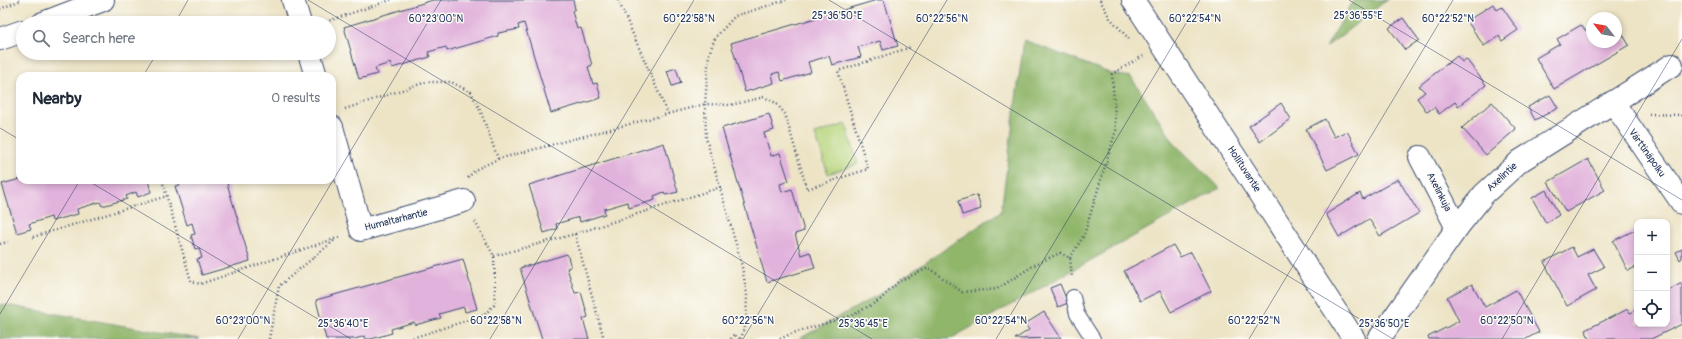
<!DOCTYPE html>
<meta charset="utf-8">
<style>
:root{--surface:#fff;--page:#f6f6f7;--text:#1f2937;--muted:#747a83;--line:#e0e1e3}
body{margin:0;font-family:Pangolin,sans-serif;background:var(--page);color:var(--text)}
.controls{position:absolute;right:12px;bottom:12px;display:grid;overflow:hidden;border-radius:8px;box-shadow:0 2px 6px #0003}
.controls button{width:36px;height:36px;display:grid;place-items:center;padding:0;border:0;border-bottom:1px solid var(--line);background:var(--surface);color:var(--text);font:20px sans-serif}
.compass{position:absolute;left:1586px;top:12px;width:36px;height:36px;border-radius:50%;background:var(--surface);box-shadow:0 2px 6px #0003;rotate:301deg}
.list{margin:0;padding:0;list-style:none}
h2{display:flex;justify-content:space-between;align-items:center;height:52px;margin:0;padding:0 16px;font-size:17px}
h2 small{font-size:13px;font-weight:400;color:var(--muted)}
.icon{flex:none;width:22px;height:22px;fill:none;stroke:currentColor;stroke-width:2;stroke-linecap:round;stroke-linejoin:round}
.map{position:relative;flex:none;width:1682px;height:339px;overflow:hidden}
.search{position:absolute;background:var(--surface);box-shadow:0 2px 6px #0003;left:16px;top:16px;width:320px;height:44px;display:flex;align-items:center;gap:10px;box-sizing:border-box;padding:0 14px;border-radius:22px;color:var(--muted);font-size:15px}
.panel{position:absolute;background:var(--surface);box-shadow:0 2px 6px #0003;left:16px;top:72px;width:320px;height:112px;border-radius:12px}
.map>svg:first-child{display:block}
.green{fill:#b6d47b;stroke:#68826c}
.forest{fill:#90b66b;stroke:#567264}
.building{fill:#e1b2dc}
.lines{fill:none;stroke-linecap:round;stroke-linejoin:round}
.lane-casing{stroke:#3a4a6e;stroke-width:16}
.street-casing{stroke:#3a4a6e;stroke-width:24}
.path{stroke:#3a4a6e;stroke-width:2.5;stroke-dasharray:1 3;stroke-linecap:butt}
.lane{stroke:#fff;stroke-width:14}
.street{stroke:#fff;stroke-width:22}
.ticks{fill:none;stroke:#1b2f5e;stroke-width:1;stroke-opacity:0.45}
.labels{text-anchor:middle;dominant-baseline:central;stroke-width:3;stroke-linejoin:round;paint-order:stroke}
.street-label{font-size:10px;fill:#1b2f5e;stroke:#fdfcf7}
.ticks-label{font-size:10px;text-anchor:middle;fill:#1b2f5e;stroke:#fdfcf7;stroke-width:3;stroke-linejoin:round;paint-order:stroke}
</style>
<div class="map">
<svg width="1682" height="339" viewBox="0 0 1682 339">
<rect width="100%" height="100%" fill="#fdfcf7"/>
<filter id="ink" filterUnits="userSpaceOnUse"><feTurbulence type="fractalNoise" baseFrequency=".025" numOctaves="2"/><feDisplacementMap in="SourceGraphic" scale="8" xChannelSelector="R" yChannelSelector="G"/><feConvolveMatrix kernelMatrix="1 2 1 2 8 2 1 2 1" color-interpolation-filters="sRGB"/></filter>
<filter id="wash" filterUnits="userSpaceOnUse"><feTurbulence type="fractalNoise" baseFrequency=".012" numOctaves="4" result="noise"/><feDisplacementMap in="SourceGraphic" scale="16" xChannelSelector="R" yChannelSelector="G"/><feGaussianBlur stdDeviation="0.9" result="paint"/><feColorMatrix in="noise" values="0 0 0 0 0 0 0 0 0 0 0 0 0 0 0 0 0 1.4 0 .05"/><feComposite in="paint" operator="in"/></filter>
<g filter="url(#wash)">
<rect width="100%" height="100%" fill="#ede4c6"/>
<path class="green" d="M846 124 858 164 828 174 815 134Z"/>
<g class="forest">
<path d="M1354 0H1387L1326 47Z"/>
<path d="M1024 40 1112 74 1131 77 1175 144 1220 188 950 339H799L878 295 1001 211Z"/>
<path d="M0 304 199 339H0Z"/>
</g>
<g id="blocks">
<g class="building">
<path d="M433 0H573L575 9 572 11 577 29 581 28 592 65 588 67 593 84 597 83 601 98 551 113 524 23 518 25 519 29 498 33V36L447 51 446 47 428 52 430 57 392 68 390 63 375 68 377 74 359 79 344 27Z"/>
<path d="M877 0H884L898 46 883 50 880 41 858 47 861 57 832 65 829 56 808 62 811 72 782 81 779 72 772 74 774 83 745 92 731 43Z"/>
<path d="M1493 4 1497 10 1502 7 1518 30 1502 41 1499 36 1484 46 1467 21Z"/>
<path d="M1403 18 1419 40 1405 50 1389 28Z"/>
<path d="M1616 23 1629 45 1554 89 1536 58 1560 44 1557 39 1581 25 1586 31 1592 28V42H1616Z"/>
<path d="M1457 56 1462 62 1466 59 1486 85 1458 106 1455 102 1439 114 1434 107 1427 112 1417 98 1425 92 1419 86Z"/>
<path d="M676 68 681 83 672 86 667 71Z"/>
<path d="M1550 95 1558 108 1535 120 1528 107Z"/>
<path d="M1492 102 1516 129 1486 155 1462 128Z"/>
<path d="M1281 103 1291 119 1260 142 1249 126Z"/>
<path d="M769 114 774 130 764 133 771 156 780 153 789 181 780 184 782 192 792 189 804 231 795 234 801 255 810 252 815 268 767 282 722 128Z"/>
<path d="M1325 119 1334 137 1347 131 1359 154 1327 170 1306 129Z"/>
<path d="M664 143 678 192 665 195 664 192 654 196 655 200 629 208 628 202 604 209 605 214 580 222 579 217 556 224 557 229 544 233 529 185Z"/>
<path d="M1588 159 1605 190 1566 212 1548 182Z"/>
<path d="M20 179 148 180 151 192 138 197 136 192 126 196 127 199 102 206 100 202 77 209 78 214 52 221 51 217 29 224 31 229 17 233 2 184Z"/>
<path d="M1398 179 1419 213 1380 236 1369 219 1339 237 1326 214 1360 193 1363 199Z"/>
<path d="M179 180H226L250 261 202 275 197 259 202 258 199 248 195 249 191 235 195 234 192 223 187 225 175 186 180 185Z"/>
<path d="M1546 190 1559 215 1546 223 1532 198Z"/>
<path d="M977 195 981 209 962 215 958 201Z"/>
<path d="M1637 229V266L1628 271 1613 241Z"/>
<path d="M1173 245 1180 257 1191 252 1211 291 1171 312 1160 291 1140 301 1124 271Z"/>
<path d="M1572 247 1577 257 1593 249 1604 267 1588 275 1596 290 1567 306 1544 262Z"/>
<path d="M1682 249V258L1680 260 1676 252Z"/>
<path d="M567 254 571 267 567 268 575 293 581 292 588 317 583 319 589 339H542L520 268Z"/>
<path d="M463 259 477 309 465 312 464 307 439 314 441 318 415 325 414 322 391 329 392 333 371 339H365V336L355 339H326L316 300Z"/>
<path d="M1682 283V324L1651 339H1590L1585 330 1628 309 1630 313 1637 310V324H1667V291Z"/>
<path d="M1060 284 1068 303 1058 307 1050 288Z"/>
<path d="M1472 284 1485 307 1516 290 1539 332 1526 339H1429L1428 337 1459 321 1447 297Z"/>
<path d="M1044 312 1061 338 1015 339 1029 330 1025 324Z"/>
</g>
</g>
</g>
<g filter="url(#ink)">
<use href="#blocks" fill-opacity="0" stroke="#3a4a6e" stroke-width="1"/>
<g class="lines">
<defs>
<path id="lane" d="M1073 297 1077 314 1093 339"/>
<g id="street">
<path d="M293 0 300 23"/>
<path d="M1133 0 1354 339"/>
<path d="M43 23 103 0"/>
<path d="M0 39 23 31"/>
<path d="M309 53 316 76"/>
<path d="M1613 102 1682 203"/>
<path d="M332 127 361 230 464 201"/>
<path d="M1420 157 1457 228"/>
<path d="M1379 339 1457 228 1484 194 1520 161 1672 65"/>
</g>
</defs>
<use href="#lane" class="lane-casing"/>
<use href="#street" class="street-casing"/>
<g class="path">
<path d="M618 0 668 114"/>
<path d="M1100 0 1110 18 1129 39"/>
<path d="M0 9 21 0"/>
<path d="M322 23 391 0"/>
<path d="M345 109 426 82H451L471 92 481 112 498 159"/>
<path d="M1649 114 1682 115"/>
<path d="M468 178 475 170 498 159 705 104 709 54 715 38 735 16 786 0"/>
<path d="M162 180 191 281 200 284 340 237"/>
<path d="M575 234 604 339"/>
<path d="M33 237 167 196"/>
<path d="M0 244 8 242"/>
<path d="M494 256 575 234 721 187"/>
<path d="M1070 258 1084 235 1116 130 1112 74 1143 56"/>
<path d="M269 339 279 286 336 239"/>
<path d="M409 339 484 315 494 305 495 290 494 256 474 220"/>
<path d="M731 339 734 334 740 339"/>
<path d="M741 339 746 323 747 294 741 262 706 138 705 104 731 105 764 97 776 103 785 114 807 189 868 169 838 71 911 47"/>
<path d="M780 339 793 333 853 315 880 300 899 281 929 268 962 292 997 289 1036 264 1060 253 1070 258 1072 278"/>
</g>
<use href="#lane" class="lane"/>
<use href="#street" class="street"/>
</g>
</g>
<path class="ticks" d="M308 0 872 339M829 0 1393 339M1349 0 1682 200M175 23 188 0M143 76 157 53M0 128 20 140M87 180 351 339M0 314 80 180M238 339 441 0M490 339 694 0M743 339 947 0M996 339 1200 0M1249 339 1453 0M1502 339 1682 39"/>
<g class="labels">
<g class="street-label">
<text transform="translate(1647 153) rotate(55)">Värttinäpolku</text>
<text transform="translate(1244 169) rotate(57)">Hollituvantie</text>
<text transform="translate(1502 177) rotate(-43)">Axelintie</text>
<text transform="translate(1439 192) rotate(63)">Axelinkuja</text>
<text transform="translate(396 220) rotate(-14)">Humaltarhantie</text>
</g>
</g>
<g class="ticks-label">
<text x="837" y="19">25°36'50"E</text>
<text x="1358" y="19">25°36'55"E</text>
<text x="436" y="22">60°23'00"N</text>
<text x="689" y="22">60°22'58"N</text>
<text x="942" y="22">60°22'56"N</text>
<text x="1195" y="22">60°22'54"N</text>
<text x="1448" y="22">60°22'52"N</text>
<text x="243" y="324">60°23'00"N</text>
<text x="496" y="324">60°22'58"N</text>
<text x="748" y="324">60°22'56"N</text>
<text x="1001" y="324">60°22'54"N</text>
<text x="1254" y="324">60°22'52"N</text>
<text x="1507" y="324">60°22'50"N</text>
<text x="343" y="327">25°36'40"E</text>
<text x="863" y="327">25°36'45"E</text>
<text x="1384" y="327">25°36'50"E</text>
</g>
</svg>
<div class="controls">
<button>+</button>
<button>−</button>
<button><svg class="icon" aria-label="locate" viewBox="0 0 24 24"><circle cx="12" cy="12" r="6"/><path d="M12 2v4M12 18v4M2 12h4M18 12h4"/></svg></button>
</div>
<svg class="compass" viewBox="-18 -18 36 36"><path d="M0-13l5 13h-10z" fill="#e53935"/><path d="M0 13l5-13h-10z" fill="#747a83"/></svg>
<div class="search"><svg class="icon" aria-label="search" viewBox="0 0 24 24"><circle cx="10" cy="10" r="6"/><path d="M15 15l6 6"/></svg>Search here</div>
<section class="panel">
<h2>Nearby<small>0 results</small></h2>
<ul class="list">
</ul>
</section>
</div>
